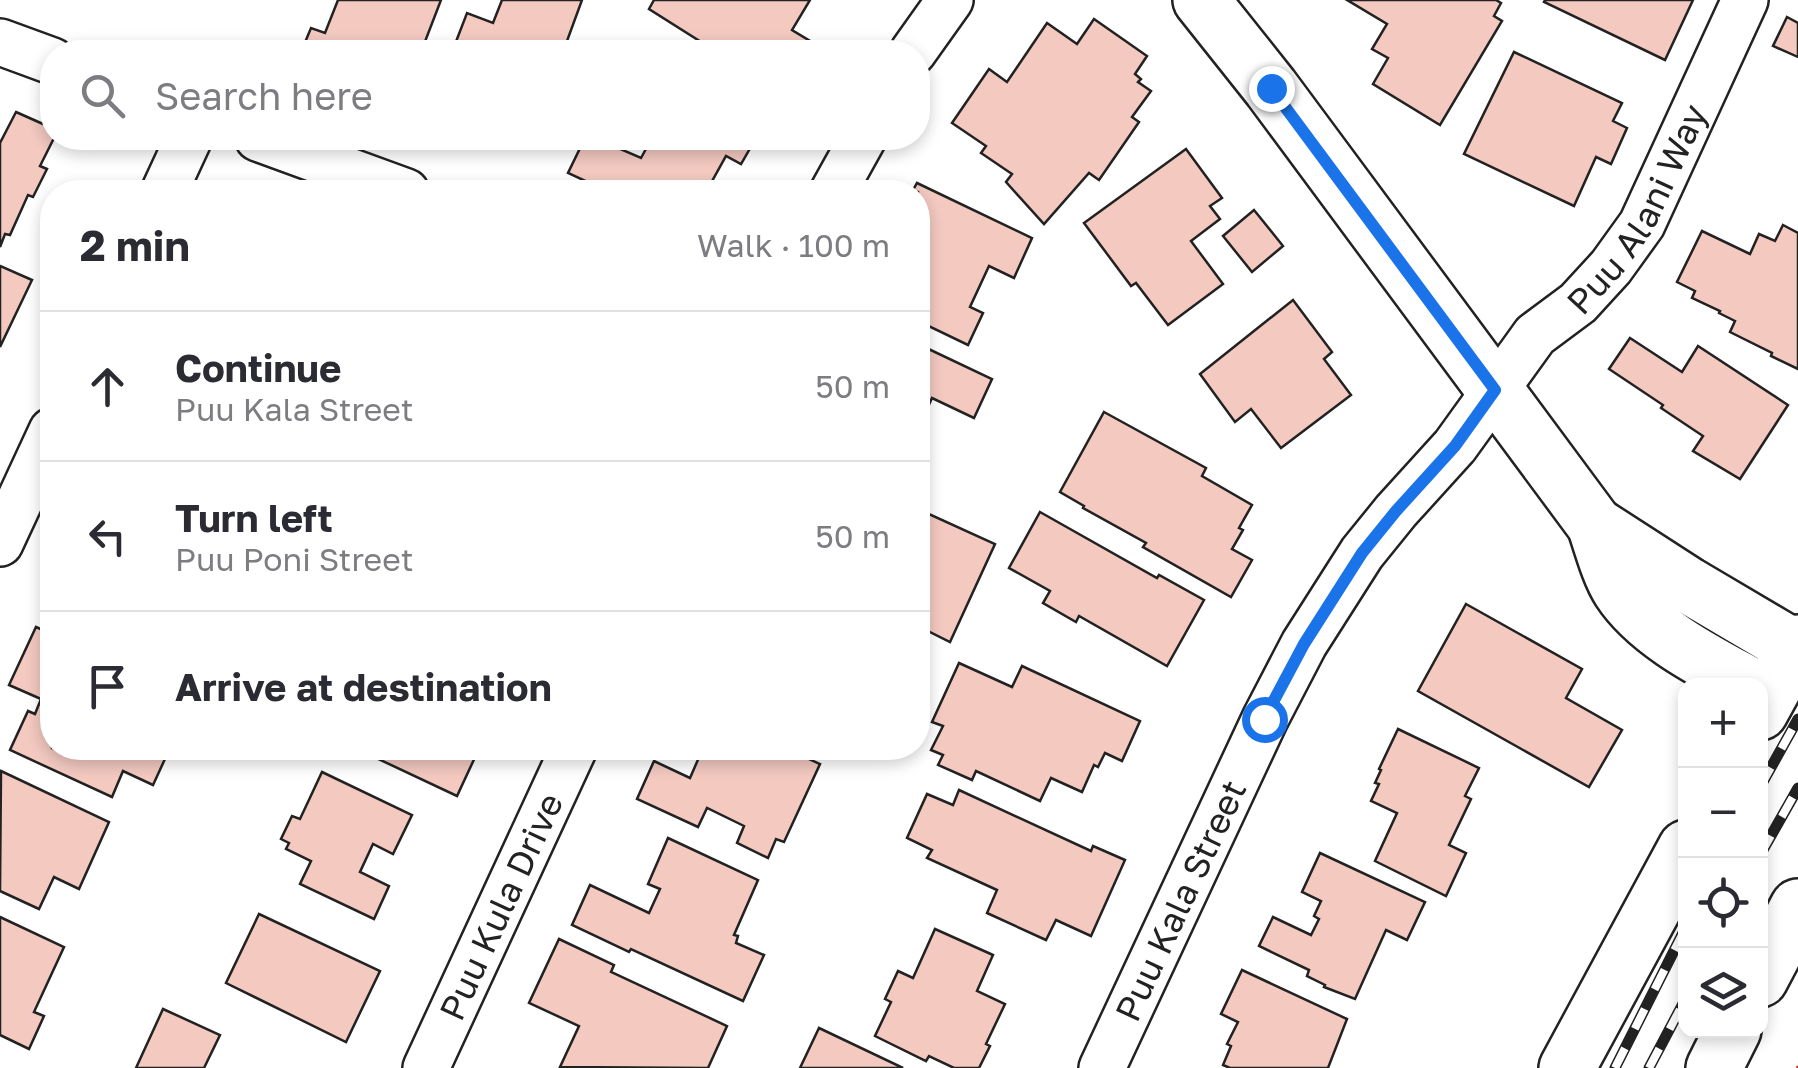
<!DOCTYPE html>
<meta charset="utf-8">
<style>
:root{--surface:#fff;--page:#f7f7f7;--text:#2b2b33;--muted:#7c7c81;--line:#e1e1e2}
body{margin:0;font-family:"Golos Text",sans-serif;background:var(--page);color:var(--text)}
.controls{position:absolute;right:30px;bottom:30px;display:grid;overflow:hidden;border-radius:20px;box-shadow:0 5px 15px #0003}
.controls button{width:90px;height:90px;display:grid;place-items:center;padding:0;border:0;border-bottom:2px solid var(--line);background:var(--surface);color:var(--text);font:50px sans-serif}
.stop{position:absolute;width:30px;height:30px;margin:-22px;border:8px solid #1a73e8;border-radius:50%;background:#fff}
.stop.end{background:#1a73e8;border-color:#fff;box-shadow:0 2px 10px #0008}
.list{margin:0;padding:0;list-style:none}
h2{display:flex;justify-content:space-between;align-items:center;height:130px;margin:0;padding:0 40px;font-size:42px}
h2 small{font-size:32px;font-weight:400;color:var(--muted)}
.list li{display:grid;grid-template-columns:65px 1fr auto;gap:30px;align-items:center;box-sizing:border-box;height:150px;padding:0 40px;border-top:2px solid var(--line)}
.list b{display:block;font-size:38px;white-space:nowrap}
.list p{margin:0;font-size:32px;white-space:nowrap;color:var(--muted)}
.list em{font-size:32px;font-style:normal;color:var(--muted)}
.icon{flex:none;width:55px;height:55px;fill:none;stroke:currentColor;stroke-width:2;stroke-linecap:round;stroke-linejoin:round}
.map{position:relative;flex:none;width:1798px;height:1068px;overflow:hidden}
.search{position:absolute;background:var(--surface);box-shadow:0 5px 15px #0003;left:40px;top:40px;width:890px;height:110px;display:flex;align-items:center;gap:25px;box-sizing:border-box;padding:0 35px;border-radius:40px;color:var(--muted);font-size:38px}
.panel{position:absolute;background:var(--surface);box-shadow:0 5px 15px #0003;left:40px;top:180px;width:890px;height:580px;border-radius:40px}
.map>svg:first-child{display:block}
.building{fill:#f3c9c0;stroke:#222;stroke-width:2.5}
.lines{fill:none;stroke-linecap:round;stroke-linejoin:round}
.street-casing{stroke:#222;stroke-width:50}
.secondary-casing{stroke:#222;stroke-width:60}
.primary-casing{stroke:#222;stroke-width:60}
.street{stroke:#fff;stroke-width:45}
.secondary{stroke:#fff;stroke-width:55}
.primary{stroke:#fff;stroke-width:55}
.rail-casing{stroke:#222;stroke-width:11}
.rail{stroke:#fff;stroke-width:8;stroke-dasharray:22;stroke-linecap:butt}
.power{stroke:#c62828;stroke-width:2.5;stroke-dasharray:35 8 5 8;stroke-linecap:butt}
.route{stroke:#1a73e8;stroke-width:12}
.labels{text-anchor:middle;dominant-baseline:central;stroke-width:8;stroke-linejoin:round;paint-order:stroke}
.street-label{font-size:35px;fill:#222;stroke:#fff}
</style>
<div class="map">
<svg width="1798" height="1068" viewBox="0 0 1798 1068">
<rect width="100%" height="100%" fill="#fff"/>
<g class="building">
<path d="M338 0H441L421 52H301L311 28 325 33Z"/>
<path d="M502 0H582L563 52H452L467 13 493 23Z"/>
<path d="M654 0H810L792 30 815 44 810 52H717L649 9Z"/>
<path d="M1347 0H1496L1501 3 1494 16 1502 21 1440 125 1373 84 1388 58 1372 49 1387 24Z"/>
<path d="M1545 0H1693L1665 60 1544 2Z"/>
<path d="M1787 17 1798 23V57L1773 46Z"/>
<path d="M1094 19 1147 56 1135 74 1141 79 1138 82 1151 91 1132 117 1139 122 1099 180 1089 173 1044 224 1006 182 1012 174 981 153 986 146 952 123 989 69 1007 82 1047 23 1077 44Z"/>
<path d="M1514 52 1622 103 1613 121 1627 128 1611 164 1596 157 1574 206 1464 154Z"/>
<path d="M16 112 52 128 54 138 40 166 47 169 33 197 28 195 10 235 5 234 0 247V143Z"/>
<path d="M585 138H595L641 158 652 138H756L741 164 726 156 706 192H647L636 186 633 192H609L568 173Z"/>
<path d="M1186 149 1222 198 1210 206 1220 219 1191 241 1223 284 1168 325 1136 283 1131 286 1084 223Z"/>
<path d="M917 183 1032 238 1014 278 989 266 970 307 983 313 968 345 918 321V192H912Z"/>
<path d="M1254 210 1283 246 1252 272 1223 236Z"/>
<path d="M1783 225 1798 233V369L1771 356 1772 353 1730 332 1735 321 1719 313 1720 311 1692 298 1695 291 1677 282 1702 231 1750 254 1759 234 1775 241Z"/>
<path d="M0 266 32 280 0 347Z"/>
<path d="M1293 300 1332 352 1324 359 1351 395 1281 448 1251 409 1235 422 1200 374Z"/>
<path d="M1630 338 1682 372 1698 346 1788 405 1740 479 1693 451 1703 436 1661 408 1663 405 1609 369Z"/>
<path d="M918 344 992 379 974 418 932 398 918 429Z"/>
<path d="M1104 412 1206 468 1202 476 1252 505 1239 528 1243 530 1232 549 1252 560 1231 597 1143 547 1146 543 1083 508 1084 506 1060 492Z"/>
<path d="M918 509 995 544 950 642 918 626Z"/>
<path d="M1040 512 1157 578 1159 575 1204 600 1167 666 1079 616 1076 622 1043 603 1050 591 1009 568Z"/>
<path d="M1466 604 1582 669 1566 698 1622 730 1589 787 1418 691Z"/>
<path d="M36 627 52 634V748H170L153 785 123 771 112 797 10 750 28 711 35 714 41 699 9 685Z"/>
<path d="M959 663 1012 687 1022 666 1140 721 1122 761 1105 753 1098 767 1094 765 1082 792 1051 778 1040 801 976 771 972 780 938 765 943 755 931 750 943 726 932 722Z"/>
<path d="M1398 729 1479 768 1465 796 1471 799 1449 845 1466 853 1446 896 1375 861 1397 813 1371 801 1379 784 1375 783 1381 770 1379 769Z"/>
<path d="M355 748H466L477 753 457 796Z"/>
<path d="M693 748H785L820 764 784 842 776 839 768 858 737 843 744 826 707 808 698 827 637 799 654 761 690 778 700 755 692 751Z"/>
<path d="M1 771 109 822 79 889 54 877 39 909 0 891Z"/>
<path d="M322 772 412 815 393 854 373 844 360 872 389 886 374 919 300 884 311 861 286 849 289 843 281 839 292 816 300 819Z"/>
<path d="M959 790 1091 851 1093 846 1125 860 1091 936 1056 920 1046 940 987 913 997 890 927 858 932 850 907 838 927 794 953 805Z"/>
<path d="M668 838 758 880 734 935 738 936 736 943 764 955 743 1001 631 949 629 952 572 925 590 885 649 913 660 889 648 884Z"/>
<path d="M1320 853 1425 902 1407 940 1386 930 1355 999 1324 987 1325 985 1307 976 1309 970 1259 946 1273 917 1311 935 1319 919 1314 916 1321 901 1302 892Z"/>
<path d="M259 914 380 971 346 1042 226 983Z"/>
<path d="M0 917 64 947 34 1012 44 1016 29 1049 0 1035Z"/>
<path d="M935 929 993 955 977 991 1005 1004 986 1044 990 1046 979 1068H954L929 1056 926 1061 875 1036 891 1002 885 999 898 971 913 978Z"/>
<path d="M559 939 614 965 611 972 727 1026 708 1068 560 1067 579 1026 529 1003Z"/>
<path d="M1242 970 1347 1019 1328 1068H1230L1223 1065 1231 1046 1227 1044 1238 1022 1221 1014Z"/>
<path d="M163 1009 220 1035 204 1068H136Z"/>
<path d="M819 1028 903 1068H800Z"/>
</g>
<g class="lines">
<defs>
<g id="street">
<path d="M0 42 52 61"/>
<path d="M913 52 950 0"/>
<path d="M258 138 406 192"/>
<path d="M164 192 189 138"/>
<path d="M833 192 863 138"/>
<path d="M0 543 52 431"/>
<path id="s1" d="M426 1068 574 748"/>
<path id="s2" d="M1102 1068 1265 719 1304 644 1362 553 1396 511 1455 446 1535 335 1578 303 1611 267 1642 224 1745 0"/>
</g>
<g id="secondary">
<path d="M1201 0 1271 88 1595 525C1602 545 1609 573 1620 590 1648 633 1707 662 1751 686"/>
<path d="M1595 525 1688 585 1798 650"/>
</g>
<g id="primary">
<path d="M1760 712 1798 643"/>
<path d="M1760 979 1798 907"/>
<path d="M1567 1068 1686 848"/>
<path d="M1714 1068 1733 1030"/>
</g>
</defs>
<use href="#street" class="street-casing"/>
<use href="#secondary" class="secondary-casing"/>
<use href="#primary" class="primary-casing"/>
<use href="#street" class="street"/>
<use href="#secondary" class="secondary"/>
<use href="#primary" class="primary"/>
<defs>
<g id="rail">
<path d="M1760 787 1798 719"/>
<path d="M1760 855 1798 788"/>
<path d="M1615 1068 1686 927"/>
<path d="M1649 1068 1686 998"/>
</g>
</defs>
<use href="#rail" class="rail-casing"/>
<use href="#rail" class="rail"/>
<path class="power" d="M1797 1068 1798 1066"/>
</g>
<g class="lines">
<path class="route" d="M1264 719 1304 644 1362 553 1396 511 1455 446 1495 390 1271 88"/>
</g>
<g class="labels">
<g class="street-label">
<text stroke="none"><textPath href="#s2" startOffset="1022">Puu Alani Way</textPath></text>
<text stroke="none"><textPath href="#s2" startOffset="185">Puu Kala Street</textPath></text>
<text stroke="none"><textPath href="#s1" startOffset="178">Puu Kula Drive</textPath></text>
</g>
</g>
</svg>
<div class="controls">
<button>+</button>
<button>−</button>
<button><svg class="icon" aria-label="locate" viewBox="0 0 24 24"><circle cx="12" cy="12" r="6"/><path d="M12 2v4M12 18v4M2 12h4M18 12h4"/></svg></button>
<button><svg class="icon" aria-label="layers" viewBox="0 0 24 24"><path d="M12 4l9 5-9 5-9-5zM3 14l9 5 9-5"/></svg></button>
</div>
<div class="stop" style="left:1264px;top:719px"></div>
<div class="stop end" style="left:1271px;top:88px"></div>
<div class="search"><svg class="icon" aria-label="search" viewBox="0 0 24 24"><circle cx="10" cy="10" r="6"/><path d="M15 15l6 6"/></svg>Search here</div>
<section class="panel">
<h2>2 min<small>Walk · 100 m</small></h2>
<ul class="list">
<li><svg class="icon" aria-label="ahead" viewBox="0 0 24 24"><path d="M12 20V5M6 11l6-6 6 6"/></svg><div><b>Continue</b><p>Puu Kala Street</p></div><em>50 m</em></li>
<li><svg class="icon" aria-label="left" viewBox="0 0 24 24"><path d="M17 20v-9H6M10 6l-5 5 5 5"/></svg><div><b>Turn left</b><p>Puu Poni Street</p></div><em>50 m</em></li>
<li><svg class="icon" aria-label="arrive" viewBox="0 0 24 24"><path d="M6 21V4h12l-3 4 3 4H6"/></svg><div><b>Arrive at destination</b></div></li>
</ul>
</section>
</div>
